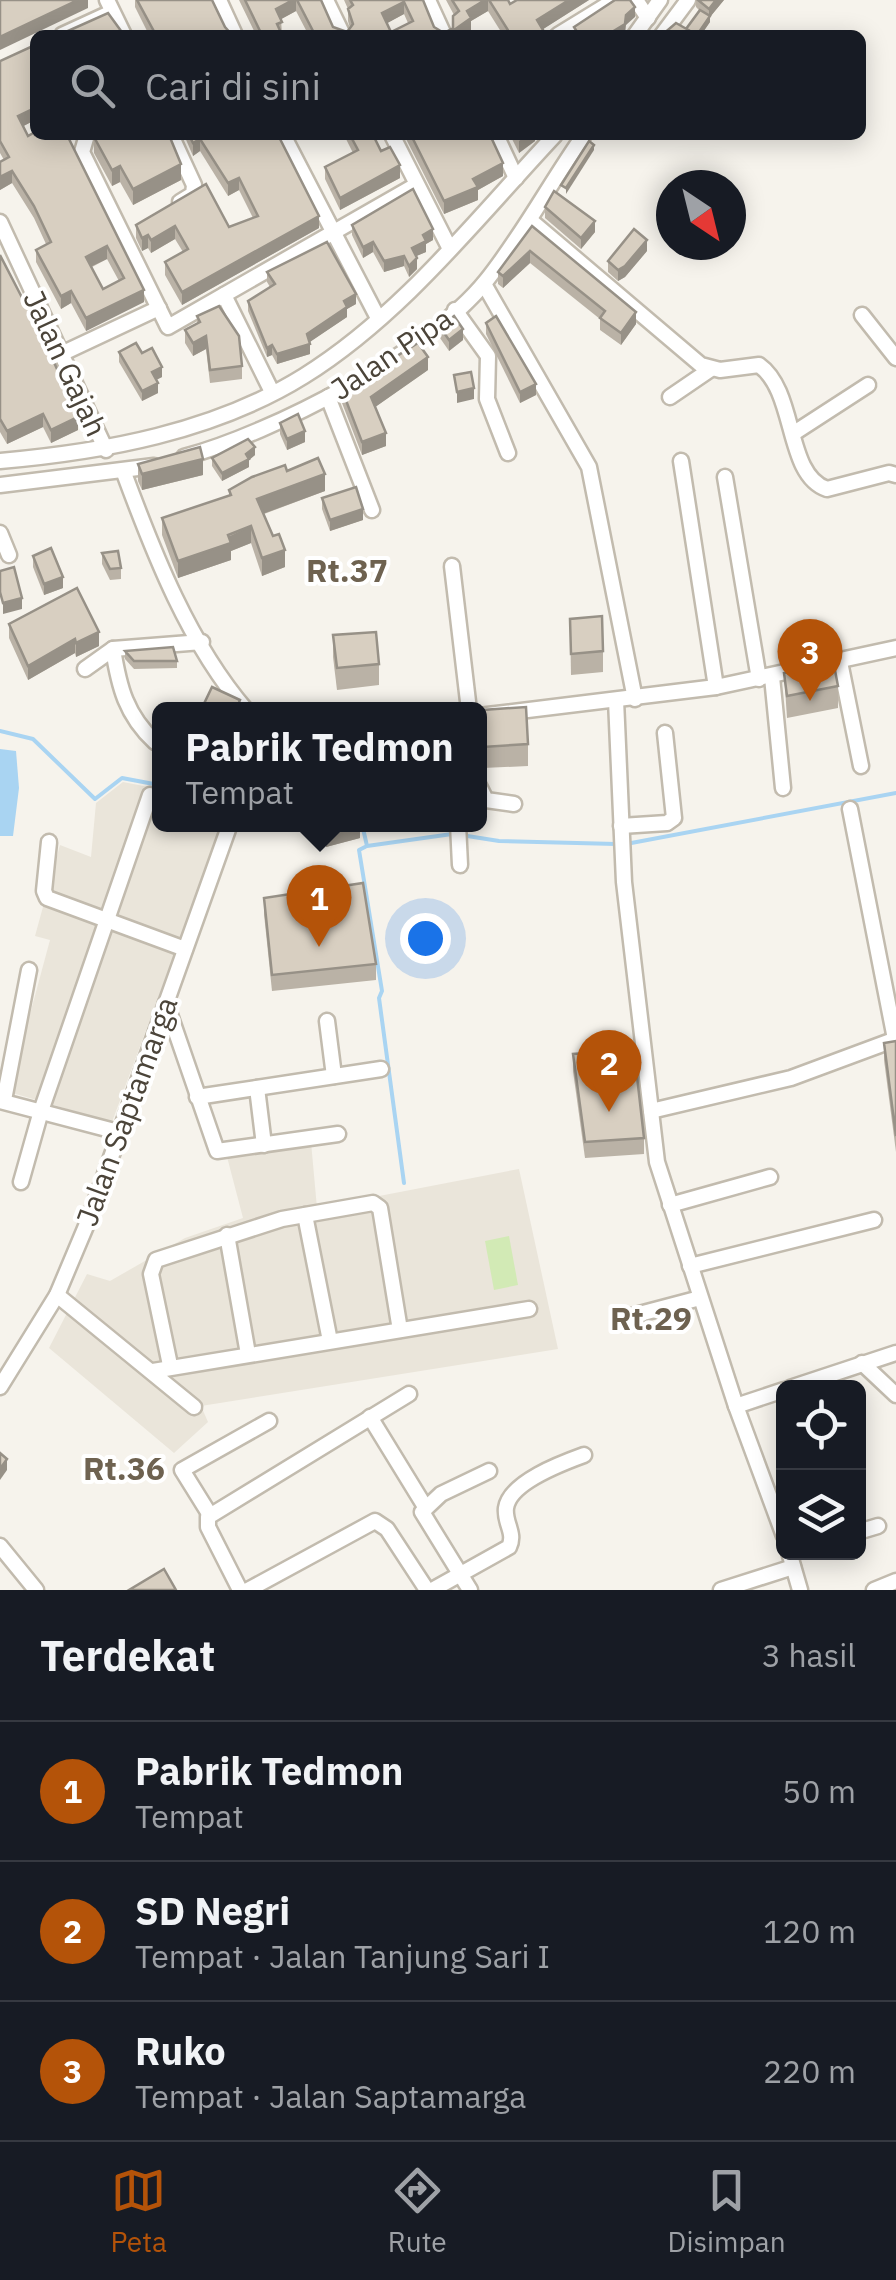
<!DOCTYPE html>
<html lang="id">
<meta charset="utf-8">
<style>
:root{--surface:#171b24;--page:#242831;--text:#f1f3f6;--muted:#9ea1a6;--line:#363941;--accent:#b45309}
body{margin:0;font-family:"IBM Plex Sans",sans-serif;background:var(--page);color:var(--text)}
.controls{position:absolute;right:30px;bottom:30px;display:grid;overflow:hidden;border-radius:15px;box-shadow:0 5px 25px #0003}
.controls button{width:90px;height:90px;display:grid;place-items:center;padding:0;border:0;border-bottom:2px solid var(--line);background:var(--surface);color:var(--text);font:50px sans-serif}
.compass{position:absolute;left:656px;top:170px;width:90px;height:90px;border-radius:50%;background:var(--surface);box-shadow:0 5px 25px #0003;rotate:145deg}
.you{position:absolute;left:425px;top:938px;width:35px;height:35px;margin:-25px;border:8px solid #fff;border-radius:50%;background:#1a73e8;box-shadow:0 0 0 15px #1a73e833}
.badge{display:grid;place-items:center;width:65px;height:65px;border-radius:50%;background:var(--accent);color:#fff;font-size:32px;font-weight:700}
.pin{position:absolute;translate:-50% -82px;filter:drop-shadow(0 2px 5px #0008)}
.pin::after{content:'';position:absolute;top:52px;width:35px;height:30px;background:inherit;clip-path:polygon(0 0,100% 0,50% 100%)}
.popup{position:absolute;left:152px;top:702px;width:335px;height:130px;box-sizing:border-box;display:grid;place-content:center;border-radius:15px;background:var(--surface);filter:drop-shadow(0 2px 8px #0005);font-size:32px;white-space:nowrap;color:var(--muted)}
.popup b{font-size:38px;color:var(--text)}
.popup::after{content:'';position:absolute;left:50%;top:100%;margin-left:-20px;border:20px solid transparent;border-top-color:var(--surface)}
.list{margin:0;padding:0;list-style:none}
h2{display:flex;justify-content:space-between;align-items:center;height:130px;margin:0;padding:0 40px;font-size:42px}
h2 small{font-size:32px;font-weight:400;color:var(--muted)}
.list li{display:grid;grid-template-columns:65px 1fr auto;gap:30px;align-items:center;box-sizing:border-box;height:140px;padding:0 40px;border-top:2px solid var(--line)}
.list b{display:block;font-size:38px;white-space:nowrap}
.list p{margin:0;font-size:32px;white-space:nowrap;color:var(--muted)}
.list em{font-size:32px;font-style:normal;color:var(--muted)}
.icon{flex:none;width:55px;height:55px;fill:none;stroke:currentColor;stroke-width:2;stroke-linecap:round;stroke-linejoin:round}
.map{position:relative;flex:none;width:896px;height:1590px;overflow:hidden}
.search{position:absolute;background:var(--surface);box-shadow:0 5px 25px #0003;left:30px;right:30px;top:30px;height:110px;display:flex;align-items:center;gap:25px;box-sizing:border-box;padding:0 35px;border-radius:15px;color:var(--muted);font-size:38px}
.sheet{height:550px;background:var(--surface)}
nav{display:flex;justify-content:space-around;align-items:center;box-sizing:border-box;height:140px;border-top:2px solid var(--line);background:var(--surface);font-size:28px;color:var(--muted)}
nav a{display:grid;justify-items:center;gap:5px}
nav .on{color:var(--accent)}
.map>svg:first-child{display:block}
.residential{fill:#eae5da}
.green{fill:#d2eab5}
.water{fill:#a9d4f2}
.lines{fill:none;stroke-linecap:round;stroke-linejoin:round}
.stream{stroke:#a9d4f2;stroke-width:4}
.minor-casing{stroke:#c2bbae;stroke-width:19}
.minor{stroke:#fff;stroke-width:14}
.wall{fill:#bab2a6;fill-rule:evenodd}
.shaded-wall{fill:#979187}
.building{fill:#d8cfc1;stroke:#979187;stroke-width:2.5;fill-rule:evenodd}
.labels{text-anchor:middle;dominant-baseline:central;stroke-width:8;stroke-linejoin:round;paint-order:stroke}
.street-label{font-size:30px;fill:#4b4439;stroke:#fff}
.neighbourhood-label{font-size:32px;font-weight:bold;fill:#6e6250;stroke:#fff}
</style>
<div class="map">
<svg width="896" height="1590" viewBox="0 0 896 1590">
<rect width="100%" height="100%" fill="#f6f3ec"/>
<g class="residential">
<path d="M123 782 159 789V824L222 825 112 1122 9 1092 50 940 35 936 60 845 91 857 96 803Z"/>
<path d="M311 1142 317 1208 519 1169 558 1349 201 1406 208 1422 174 1453 49 1348 87 1274 110 1281 185 1238 243 1218 226 1153Z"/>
</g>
<path class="green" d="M509 1236 518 1285 494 1290 485 1241Z"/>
<path class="water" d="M0 749 16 751 19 788 13 836H0Z"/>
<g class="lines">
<g class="stream">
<path d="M0 731 33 739 95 799 122 778 159 785"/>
<path d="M362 824 367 846 452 834"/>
<path d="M461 835 499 841 616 844"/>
<path d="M626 844 896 793"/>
<path d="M365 847 359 850 382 991 379 998 404 1183"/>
</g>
<defs>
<g id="minor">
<path d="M107 0 124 35"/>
<path d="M219 0 235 35"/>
<path d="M326 0 343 35"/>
<path d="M428 0 444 35"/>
<path d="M636 0 648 18"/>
<path d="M62 35 112 12"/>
<path d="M558 35 615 0"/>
<path d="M635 35 660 0"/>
<path d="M662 35 688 0"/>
<path d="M87 135 82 152 168 327 416 185"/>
<path d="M171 135 194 185 193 194 180 202"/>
<path d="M283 135 378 318"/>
<path d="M392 135 450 249"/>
<path d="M496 135 516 178"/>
<path d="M530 220 701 365 720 370 759 365C797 392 785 475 827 489L889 473 896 475"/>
<path d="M0 222 106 450"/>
<path d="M484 284 589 467 635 699"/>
<path d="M224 295 272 392"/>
<path d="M455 310 488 356 487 399 508 453"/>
<path d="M862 315 896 358"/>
<path d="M61 354 159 308"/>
<path d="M328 397 372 510"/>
<path d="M670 397 711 369"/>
<path d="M794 433 868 385"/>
<path d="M184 457C273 433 428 353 486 281 523 235 550 183 584 135"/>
<path d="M0 461C103 452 214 432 304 376 402 315 477 218 555 135"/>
<path d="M681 461 716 687"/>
<path d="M124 473C154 554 189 644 246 710"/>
<path d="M725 477 759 679"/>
<path d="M0 485 154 466"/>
<path d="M0 533 9 555"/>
<path d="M452 566 469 710"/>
<path d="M113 649C119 687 126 715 155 742"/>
<path d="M840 662 861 766"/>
<path d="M85 669 113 649 202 642"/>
<path d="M772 677 783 788"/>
<path d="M616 700 624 882 657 1162 736 1406 784 1536"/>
<path d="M479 716 716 687 896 648"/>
<path d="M479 786 486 800 514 804"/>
<path d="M850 809 895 1039"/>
<path d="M458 824 460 865"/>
<path d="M621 826 667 823 674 818 665 733"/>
<path d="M49 842 44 891 47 898 185 949"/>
<path d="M166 1003 217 1151 338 1134"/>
<path d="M327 1021 334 1076"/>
<path d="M257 1088 264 1145"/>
<path d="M197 1097 381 1069"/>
<path d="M4 1100 29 970"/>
<path d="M0 1101 122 1133"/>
<path d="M651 1111 791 1078 896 1039"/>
<path d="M21 1182 41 1111 150 795"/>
<path d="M670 1205 770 1177"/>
<path d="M305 1215 330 1341"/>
<path d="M227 1235 248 1354"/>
<path d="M690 1266 874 1220"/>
<path d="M57 1295 194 1407"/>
<path d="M628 1317 700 1298"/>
<path d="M862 1363 896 1395"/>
<path d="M170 1365 151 1274 156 1260 282 1219 373 1203 380 1208 400 1330"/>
<path d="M153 1371 529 1309"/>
<path d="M0 1387 57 1295 89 1219 230 824"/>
<path d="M790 1388 896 1353"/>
<path d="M736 1406 784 1390"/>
<path d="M370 1417 424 1505"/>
<path d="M210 1515 182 1470 269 1421"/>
<path d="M858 1532 878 1526"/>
<path d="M0 1546 36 1590"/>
<path d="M789 1552 800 1590"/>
<path d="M240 1590 208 1527V1517L409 1394"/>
<path d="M248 1590 375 1521 387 1529 427 1590"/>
<path d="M432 1590 509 1547C516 1533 504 1523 506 1508 510 1482 562 1463 584 1455"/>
<path d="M470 1590 422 1512 441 1494 489 1471"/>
<path d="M721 1590 793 1567"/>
<path d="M874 1590 896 1581"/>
</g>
</defs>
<use href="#minor" class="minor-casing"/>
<use href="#minor" class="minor"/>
</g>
<g class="wall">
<path d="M135 0H212L225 27 232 35H149L135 7Z"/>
<path d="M239 0H321L333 27 347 32 350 28 348 21V9L344 0H423L434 27 444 33 453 28 454 15 446 0H508L510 4 589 0 543 29 546 35H503L488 11 471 21V30L464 35 308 34 296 11 281 19 282 35H256ZM404 14 408 23 391 32 387 23Z"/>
<path d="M696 0H724L710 17V22L701 35H662L686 29 699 10 696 7Z"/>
<path d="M35 45V120L23 126 28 136 35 132 144 302 86 331 71 303 61 309 36 262V250L46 244 34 218 12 183 0 190V162L4 160 0 153V61ZM107 259 119 281 103 289 92 267Z"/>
<path d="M184 135H278L319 228 182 305 165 275V262L183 252 175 239 151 253 148 248 142 251 136 238V225L229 227 253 218 239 190 228 196 200 151 193 156Z"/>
<path d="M344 135H381L375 138 381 151 400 178 340 210 325 179V167L353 153Z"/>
<path d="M404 135H490L503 176 478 190V200L444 214Z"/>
<path d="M510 135H535V141L519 153Z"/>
<path d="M94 137 181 180 133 205 120 182 112 186 94 153Z"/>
<path d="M545 207 595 232 581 249 545 218Z"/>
<path d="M352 225 433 240 426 244V252L416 256 417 269 409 277 404 266 384 272 373 252 363 258 352 235Z"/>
<path d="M532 226 636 324 621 345 600 330V319L530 263 503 288 498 284V272Z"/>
<path d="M647 251 625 277 618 281 608 272V261Z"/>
<path d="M0 255 78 430 51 443 43 427 7 444 0 432Z"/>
<path d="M267 272 356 304 347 309V317L309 342 310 354 277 364 272 355 267 357 248 311V301L270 287 267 282Z"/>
<path d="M197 316 242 366V379L210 383 206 349 193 356 185 343V330L197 323Z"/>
<path d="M486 323 536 395 520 403 486 334Z"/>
<path d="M440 327 463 340 449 351 440 338Z"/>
<path d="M119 352 142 353 162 377 156 380 158 393 142 401 119 362Z"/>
<path d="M428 370 375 407 386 446 362 455 342 403V390Z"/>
<path d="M280 423 305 442 287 450 280 434Z"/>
<path d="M255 455 249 460V467L222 481 212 466V458Z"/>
<path d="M138 464 203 475 142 490 138 481Z"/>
<path d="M287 471 325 491 264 514 285 567 262 576 251 543 231 551V560L178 578 162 535V518L229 496V490Z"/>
<path d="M322 498 363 520 330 531 322 509Z"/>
<path d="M102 553 121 568V579L110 580 102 564Z"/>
<path d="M33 556 63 588 44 595 33 567Z"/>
<path d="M570 619 603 651V672L571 675Z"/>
<path d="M9 624 99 646 76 657 75 653 28 680 9 638Z"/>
<path d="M333 635 379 664V685L337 690 333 657Z"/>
<path d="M125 651 177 661V668L134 669 125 659Z"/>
<path d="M784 673 838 686V708L787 718Z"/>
<path d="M483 710 528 744V766L483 768Z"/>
<path d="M320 824H360V838L326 847Z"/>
<path d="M264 898 376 964V980L272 991 264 914Z"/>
<path d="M896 1041V1152L884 1060V1043Z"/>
<path d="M573 1054 644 1138V1154L585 1158 573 1071Z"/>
</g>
<g class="shaded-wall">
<path d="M78 0H88V8L0 50V37Z"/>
<path d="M293 0H296V11L276 22V9Z"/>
<path d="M485 0H488V11L471 21V30L464 35H447L467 11Z"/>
<path d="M569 0H589L537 33V20Z"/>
<path d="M716 0H724L710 17V22L701 35H697L709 17V9Z"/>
<path d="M404 2V14L382 26V13Z"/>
<path d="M635 7V17L626 25 625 34 607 35Z"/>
<path d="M35 108V120L18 129V116Z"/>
<path d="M527 135H535V141L519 153V141Z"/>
<path d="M200 139V151L193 156V143Z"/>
<path d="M594 145V150L566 194V188Z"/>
<path d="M503 163V176L478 190V200L444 214V201L473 179Z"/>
<path d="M181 164V180L133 205V189Z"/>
<path d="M400 165V178L340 210V198Z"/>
<path d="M120 166V182L112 186V170Z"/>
<path d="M12 171V183L0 190V177Z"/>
<path d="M239 178V190L228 196V183Z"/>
<path d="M319 216V228L182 305V292Z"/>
<path d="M595 221V232L581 249V238Z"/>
<path d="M175 226V239L151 253V240Z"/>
<path d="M433 229V240L426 244V252L412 258V248L423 235Z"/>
<path d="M148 235V248L142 251V238Z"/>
<path d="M647 240V251L625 277 618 281V270Z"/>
<path d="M373 242V252L363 258V247Z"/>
<path d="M107 246V259L86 269V257Z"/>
<path d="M530 251V263L503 288V276Z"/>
<path d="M404 256V266L384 272V261Z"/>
<path d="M417 258V269L409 277V266Z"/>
<path d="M144 290V302L86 331V318Z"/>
<path d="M71 291V303L61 309V296Z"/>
<path d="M356 294V304L347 309V317L307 344V334L344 301Z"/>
<path d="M636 312V324L621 345V333Z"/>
<path d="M463 329V340L449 351V340Z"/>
<path d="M206 336V349L193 356V343Z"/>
<path d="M310 344V354L277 364V354Z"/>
<path d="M272 345V355L267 357V348Z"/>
<path d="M428 357V370L371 410V397Z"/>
<path d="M162 367V377L152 382V372Z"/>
<path d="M158 383V393L142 401V391Z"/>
<path d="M536 384V395L520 403V392Z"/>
<path d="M474 388V399L457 403V392Z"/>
<path d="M43 414V427L7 444V431Z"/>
<path d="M78 417V430L51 443V430Z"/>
<path d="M305 431V442L287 450V439Z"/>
<path d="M386 433V446L362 455V442Z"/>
<path d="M255 447V455L249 460V467L222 481V473Z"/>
<path d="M203 459V475L142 490V474Z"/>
<path d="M325 474V491L257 516V499Z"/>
<path d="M363 509V520L330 531V520Z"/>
<path d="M251 526V543L231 551V560L178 578V561Z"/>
<path d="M285 550V567L262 576V558Z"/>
<path d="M63 577V588L44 595V584Z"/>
<path d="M22 598V609L3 614V603Z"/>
<path d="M99 632V646L76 657V643Z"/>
<path d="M75 639V653L28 680V666Z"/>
<path d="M329 824H360V838L326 847V825Z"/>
<path d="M7 1459V1470L0 1480V1469Z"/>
</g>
<g class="building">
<path d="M0 0H78L0 37Z"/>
<path d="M137 0H212L225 27 232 35H156Z"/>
<path d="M245 0H293L276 9 282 22 277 24 282 35H262Z"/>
<path d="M297 0H321L333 27 347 32 353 24 348 9 353 5 350 0H423L434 27 444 33 453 28V16L459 11 452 0H485L467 11 471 18 447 35H306L313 31ZM404 2 413 21 391 32 382 13Z"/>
<path d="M489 0H508L510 4 517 0H569L537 20 546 35H511Z"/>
<path d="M615 0H630L635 7 626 15 625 24 607 35H579L574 27Z"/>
<path d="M698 0H716L709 9Z"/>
<path d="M700 10 710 16 697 35H695L686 29Z"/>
<path d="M108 13 124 35H59Z"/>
<path d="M676 23 692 32 691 35H662Z"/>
<path d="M35 45V108L18 116 28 136 35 132V135H67L144 290 86 318 71 291 61 296 36 250 51 242 34 206 12 171 0 177V162L9 157 0 141V61ZM107 246 124 278 103 289 86 257Z"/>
<path d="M99 135H169L181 164 133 189 120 166 112 170 94 137Z"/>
<path d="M189 135H278L319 216 182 292 165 262 188 249 175 226 151 240 148 235 142 238 136 225 206 184 229 227 258 216 239 178 228 183 200 139 193 143Z"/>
<path d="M350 135H373L381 151 390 147 400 165 340 198 325 167 358 150Z"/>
<path d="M411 135H490L503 163 473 179 478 187 444 201Z"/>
<path d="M589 141 594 145 566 188 561 185Z"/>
<path d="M413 189 433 229 423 235 426 241 412 248 417 258 409 266 404 256 384 261 373 242 363 247 352 225Z"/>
<path d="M554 191 595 221 581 238 545 207Z"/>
<path d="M532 226 636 312 621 333 600 318 605 311 530 251 503 276 498 272Z"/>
<path d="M634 229 647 240 625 266 618 270 608 261Z"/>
<path d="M327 242 356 294 344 301 347 307 307 334 310 344 277 354 272 345 267 348 248 301 275 284 267 272Z"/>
<path d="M0 255 46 344 78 417 51 430 43 414 7 431 0 419Z"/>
<path d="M219 306 239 336 242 366 210 370 206 336 193 343 185 330 200 322 197 316Z"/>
<path d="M454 316 463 329 449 340 440 327Z"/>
<path d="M496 316 536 384 520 392 486 323Z"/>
<path d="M136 343 142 353 152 348 162 367 152 372 158 383 142 391 119 352Z"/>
<path d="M418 343 428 357 371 397 386 433 362 442 342 390Z"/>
<path d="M471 372 474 388 457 392 454 375Z"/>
<path d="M298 414 305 431 287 439 280 423Z"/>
<path d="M248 439 255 447 246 454 249 459 222 473 212 458Z"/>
<path d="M200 447 203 459 142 474 138 464Z"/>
<path d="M318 458 325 474 257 499 273 536 279 534 285 550 262 558 251 526 228 535 231 543 178 561 162 518 231 495 229 490 252 477 285 465 287 471Z"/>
<path d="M356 487 363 509 330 520 322 498Z"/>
<path d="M51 548 63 577 44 584 33 556Z"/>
<path d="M118 551 121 568 110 569 102 553Z"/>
<path d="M14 567 22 598 3 603 0 592V571Z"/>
<path d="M77 588 99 632 76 643 75 639 28 666 9 624Z"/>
<path d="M602 616 603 651 571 654 570 619Z"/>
<path d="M376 632 379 664 337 668 333 635Z"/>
<path d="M173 647 177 661H134L125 651Z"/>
<path d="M834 665 838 686 787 696 784 673Z"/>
<path d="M212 687 240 700 236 710H201Z"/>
<path d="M526 707 528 744 483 747V710Z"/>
<path d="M363 883 376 964 272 975 264 898Z"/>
<path d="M896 1041V1136L884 1043Z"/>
<path d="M634 1050 644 1138 585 1142 573 1054Z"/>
<path d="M0 1453 7 1459 0 1469Z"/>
<path d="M164 1569 176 1590H129Z"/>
</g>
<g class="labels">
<g class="street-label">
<text transform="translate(391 353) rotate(-34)">Jalan Pipa</text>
<text transform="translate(66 363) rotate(65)">Jalan Gajah</text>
<text transform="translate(126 1111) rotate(-70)">Jalan Saptamarga</text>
</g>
<g class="neighbourhood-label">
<text x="347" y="570">Rt.37</text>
<text x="651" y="1318">Rt.29</text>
<text x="124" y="1468">Rt.36</text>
</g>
</g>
</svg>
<div class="controls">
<button><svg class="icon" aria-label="locate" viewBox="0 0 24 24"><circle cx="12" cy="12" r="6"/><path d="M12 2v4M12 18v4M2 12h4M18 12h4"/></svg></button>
<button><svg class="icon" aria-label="layers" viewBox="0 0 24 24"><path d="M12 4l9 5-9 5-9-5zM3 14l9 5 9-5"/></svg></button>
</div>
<svg class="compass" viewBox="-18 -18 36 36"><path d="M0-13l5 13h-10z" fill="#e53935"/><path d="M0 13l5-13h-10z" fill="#9ea1a6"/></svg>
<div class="you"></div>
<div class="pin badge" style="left:319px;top:947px">1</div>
<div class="popup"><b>Pabrik Tedmon</b>Tempat</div>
<div class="pin badge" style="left:609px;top:1112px">2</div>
<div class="pin badge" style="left:810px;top:701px">3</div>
<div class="search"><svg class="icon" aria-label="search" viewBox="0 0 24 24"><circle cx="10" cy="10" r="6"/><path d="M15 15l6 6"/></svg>Cari di sini</div>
</div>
<section class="sheet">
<h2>Terdekat<small>3 hasil</small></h2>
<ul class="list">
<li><span class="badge">1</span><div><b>Pabrik Tedmon</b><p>Tempat</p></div><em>50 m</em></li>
<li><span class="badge">2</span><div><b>SD Negri</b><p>Tempat · Jalan Tanjung Sari I</p></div><em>120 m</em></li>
<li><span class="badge">3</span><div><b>Ruko</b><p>Tempat · Jalan Saptamarga</p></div><em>220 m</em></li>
</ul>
</section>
<nav>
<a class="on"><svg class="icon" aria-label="map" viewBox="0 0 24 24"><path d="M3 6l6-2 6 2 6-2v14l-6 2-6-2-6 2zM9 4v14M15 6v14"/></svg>Peta</a>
<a><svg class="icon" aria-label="directions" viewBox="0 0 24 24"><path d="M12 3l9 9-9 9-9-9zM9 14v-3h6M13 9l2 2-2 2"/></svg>Rute</a>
<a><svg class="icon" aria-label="saved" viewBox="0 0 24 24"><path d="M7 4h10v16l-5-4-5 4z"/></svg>Disimpan</a>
</nav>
